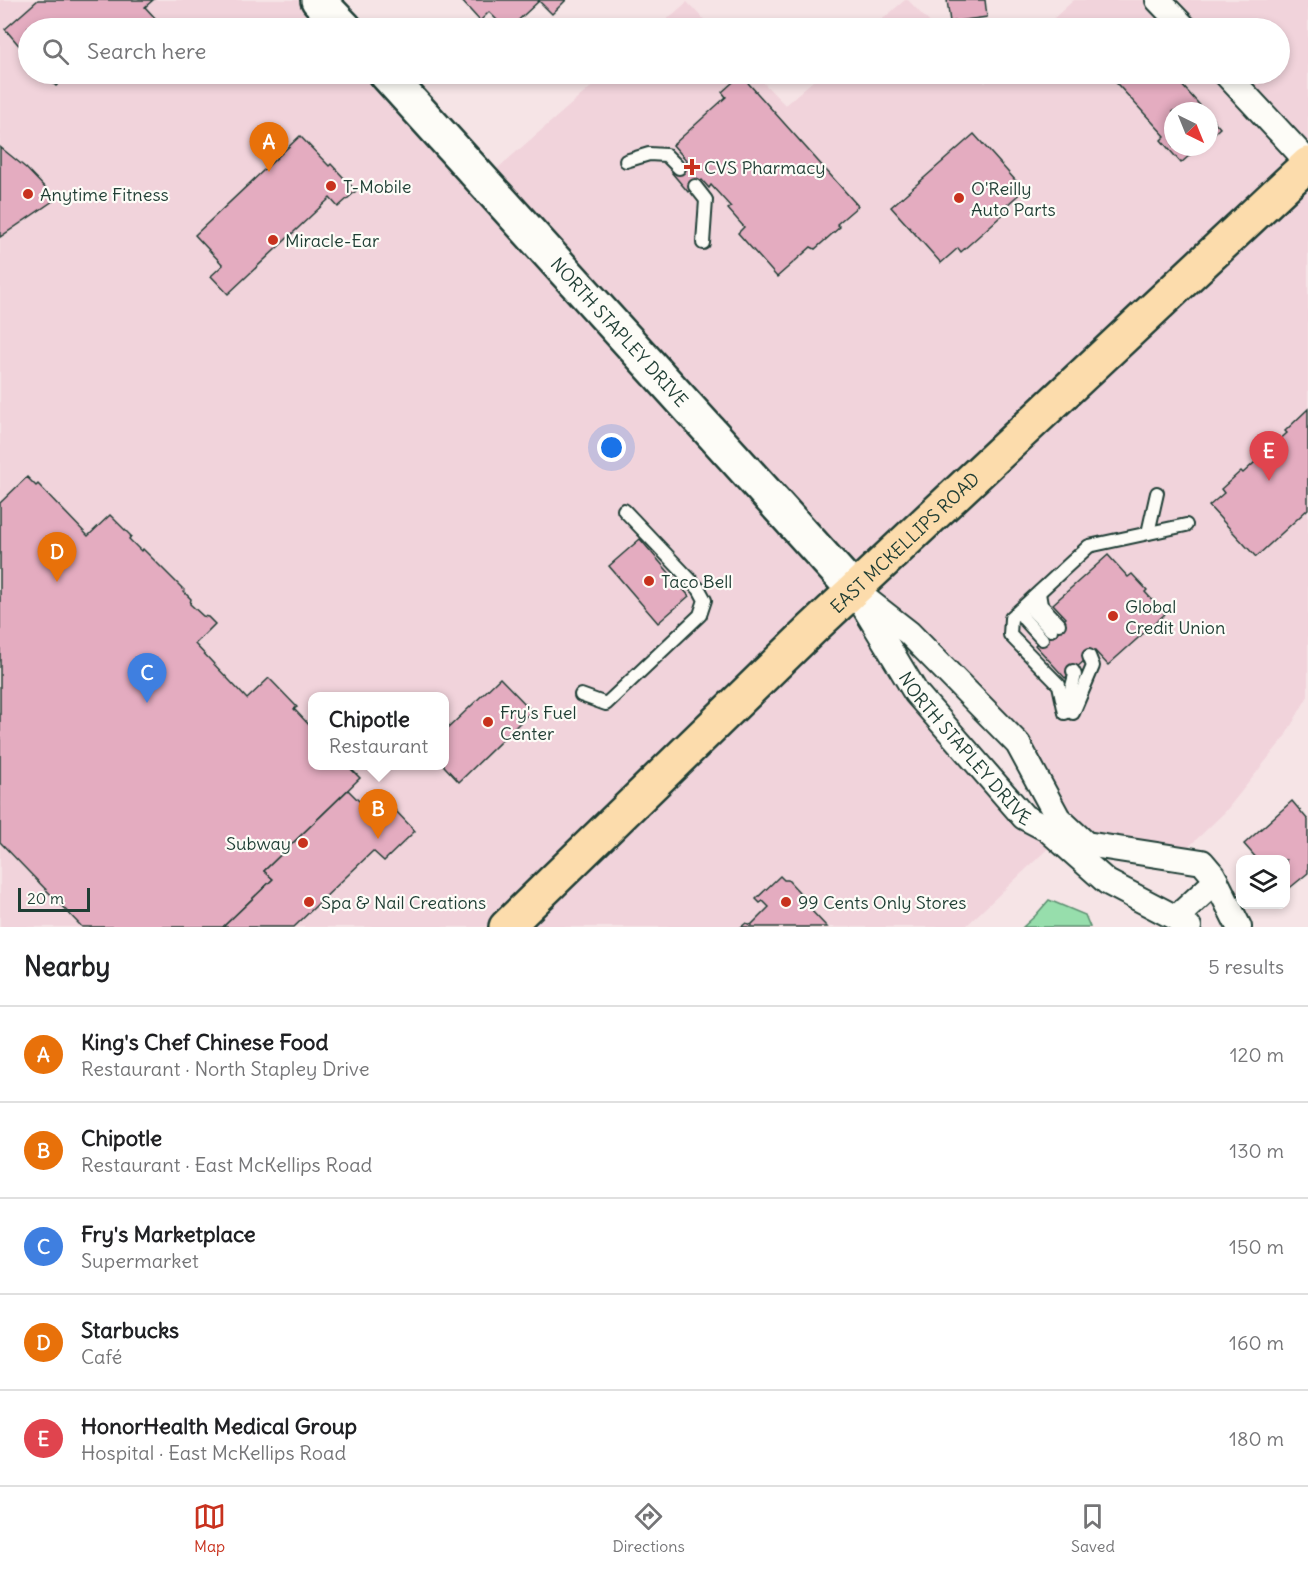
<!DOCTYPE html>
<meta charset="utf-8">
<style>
:root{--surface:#fff;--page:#f6f6f6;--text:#202124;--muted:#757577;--line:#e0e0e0;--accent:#c8321e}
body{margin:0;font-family:Delius,sans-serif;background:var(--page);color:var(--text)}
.controls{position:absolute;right:18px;bottom:18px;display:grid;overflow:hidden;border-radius:12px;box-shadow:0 3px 9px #0003}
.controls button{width:54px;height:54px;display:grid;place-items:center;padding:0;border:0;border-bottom:2px solid var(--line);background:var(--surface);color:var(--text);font:30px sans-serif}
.compass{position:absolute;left:1164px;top:102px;width:54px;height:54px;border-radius:50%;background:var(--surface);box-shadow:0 3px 9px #0003;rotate:137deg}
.scale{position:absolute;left:18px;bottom:15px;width:72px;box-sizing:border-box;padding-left:6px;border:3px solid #1f3d34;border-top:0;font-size:16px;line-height:21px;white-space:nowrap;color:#1f3d34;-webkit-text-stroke:4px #fdfcf7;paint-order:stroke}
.you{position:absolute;left:612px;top:448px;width:21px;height:21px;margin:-15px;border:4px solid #fff;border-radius:50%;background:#1a73e8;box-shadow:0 0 0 9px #1a73e833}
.badge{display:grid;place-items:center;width:39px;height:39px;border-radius:50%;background:var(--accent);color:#fff;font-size:20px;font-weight:700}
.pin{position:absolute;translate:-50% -50px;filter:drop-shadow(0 2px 3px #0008)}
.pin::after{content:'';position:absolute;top:32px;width:21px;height:18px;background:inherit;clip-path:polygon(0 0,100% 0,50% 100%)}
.popup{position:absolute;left:308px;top:692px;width:141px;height:78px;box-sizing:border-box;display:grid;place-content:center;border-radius:12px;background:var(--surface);filter:drop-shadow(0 2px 4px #0005);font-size:20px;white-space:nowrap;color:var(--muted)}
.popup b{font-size:22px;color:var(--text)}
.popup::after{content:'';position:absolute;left:50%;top:100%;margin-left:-12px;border:12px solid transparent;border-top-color:var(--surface)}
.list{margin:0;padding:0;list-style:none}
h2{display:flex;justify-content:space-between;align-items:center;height:78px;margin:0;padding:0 24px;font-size:26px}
h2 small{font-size:20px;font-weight:400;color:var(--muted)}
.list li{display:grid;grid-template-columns:39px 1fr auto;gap:18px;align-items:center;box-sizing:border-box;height:96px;padding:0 24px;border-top:2px solid var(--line)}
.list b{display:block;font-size:22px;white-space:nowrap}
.list p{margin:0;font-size:20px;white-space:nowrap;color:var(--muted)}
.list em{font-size:20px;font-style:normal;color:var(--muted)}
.icon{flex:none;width:33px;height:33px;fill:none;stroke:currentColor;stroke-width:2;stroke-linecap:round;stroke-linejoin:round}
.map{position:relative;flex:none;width:1308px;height:927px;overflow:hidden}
.search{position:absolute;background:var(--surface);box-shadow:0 3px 9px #0003;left:18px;right:18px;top:18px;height:66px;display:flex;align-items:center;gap:15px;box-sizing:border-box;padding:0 21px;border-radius:33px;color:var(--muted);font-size:22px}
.sheet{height:558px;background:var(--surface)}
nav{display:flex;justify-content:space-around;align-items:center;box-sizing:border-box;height:84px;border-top:2px solid var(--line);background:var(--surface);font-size:16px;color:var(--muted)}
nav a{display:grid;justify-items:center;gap:3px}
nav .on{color:var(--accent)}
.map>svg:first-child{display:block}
.built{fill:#f1d3db;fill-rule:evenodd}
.green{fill:#97deac;stroke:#5b8e70;stroke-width:1.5}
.building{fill:#e4acc0;stroke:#1f3d34;stroke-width:1.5}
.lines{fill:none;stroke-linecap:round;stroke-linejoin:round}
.lane-casing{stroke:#1f3d34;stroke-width:16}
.street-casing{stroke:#1f3d34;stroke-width:28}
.secondary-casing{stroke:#1f3d34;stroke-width:38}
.primary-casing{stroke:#1f3d34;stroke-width:38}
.lane{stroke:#fdfcf7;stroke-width:12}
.street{stroke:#fdfcf7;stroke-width:24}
.secondary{stroke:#fdfcf7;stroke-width:33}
.primary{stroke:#fcdcac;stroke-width:33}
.poi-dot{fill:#c8321e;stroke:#fdfcf7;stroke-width:2}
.labels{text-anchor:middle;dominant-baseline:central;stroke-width:4.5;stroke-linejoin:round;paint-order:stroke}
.poi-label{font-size:18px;fill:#1f3d34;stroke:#fdfcf7;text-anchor:start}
.street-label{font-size:18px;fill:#1f3d34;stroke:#fdfcf7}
</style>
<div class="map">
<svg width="1308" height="927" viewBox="0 0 1308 927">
<rect width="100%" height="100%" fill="#f6e4e6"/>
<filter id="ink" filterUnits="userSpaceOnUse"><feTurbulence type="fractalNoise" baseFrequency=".0167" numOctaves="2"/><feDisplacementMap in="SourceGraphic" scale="12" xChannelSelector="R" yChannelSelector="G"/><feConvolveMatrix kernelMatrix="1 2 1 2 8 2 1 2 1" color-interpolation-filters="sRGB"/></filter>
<g filter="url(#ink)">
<g class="built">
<path d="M0 0H318L345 28H28V74H386L483 181 606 74H755L785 105 821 74H976L985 83 995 74H1280V28H1043L1074 0H1308V696L1284 738 1225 812 1177 858 1086 844 1018 744 855 591 916 693 1058 839 965 927H0ZM1173 111H1209V147H1173ZM312 696H444V766H312Z"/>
<path d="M905 0H908L935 28H872Z"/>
<path d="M687 2 712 28H657Z"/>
</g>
<path class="green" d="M1049 900 1085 915 1090 927H1023L1035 916Z"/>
<g class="building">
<path d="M38 0H153L145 7 156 19 145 28H28V56L5 29Z"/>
<path d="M461 0H566L552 14 539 1 510 28H505L489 12 480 21Z"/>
<path d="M947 0H985L987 17 950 22Z"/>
<path d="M44 74H70L56 86Z"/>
<path d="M1108 74H1172L1205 111H1173V147H1199L1181 163 1161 140 1165 136Z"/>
<path d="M741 75 858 206 837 224 840 227 815 249 811 247 777 277 738 233 744 227 728 209 731 207 711 185 709 188 702 180 688 192 672 173 687 161 673 145 726 97 722 92Z"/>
<path d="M1209 115 1220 128 1209 138Z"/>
<path d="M974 134 1024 190 1007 205 1010 208 961 252 958 248 941 263 891 207Z"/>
<path d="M300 136 329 166 331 164 356 191 338 207 330 198 228 294 211 276 223 265 195 235Z"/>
<path d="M0 147 26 168 50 193 53 201 0 237Z"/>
<path d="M1308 409V509L1256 557 1209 506 1224 493 1221 489 1241 471 1243 473 1287 433 1285 431Z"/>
<path d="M27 477 36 486 38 484 88 536 110 515 131 536 129 539 141 551 143 549 185 591 184 592 191 599 190 604 203 616 208 617 215 624 195 644 247 699 269 678 297 707 294 709 312 728V766H348L360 778 264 871 273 879 223 927H82L0 842V503Z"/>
<path d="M640 539 689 596 658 623 609 566Z"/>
<path d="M1108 555 1128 577 1132 574 1147 590 1145 592 1165 614 1108 665 1095 651 1065 678 1035 645 1066 618 1053 604Z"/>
<path d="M500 678 532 711 459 782 444 766V732Z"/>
<path d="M348 790 381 823 395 810 415 831 384 861 373 851 294 927H223L273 879 264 871Z"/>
<path d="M1292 801 1308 820V873L1286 891V860H1258L1244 844Z"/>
<path d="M780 876 784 880H788L811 905 810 909 827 927H741L746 923 751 925 769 907 763 901 760 903 756 899Z"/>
</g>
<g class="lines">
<defs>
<g id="lane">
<path d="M626 161 649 154 666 155 679 168"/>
<path d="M695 186 706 200 703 243"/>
<path d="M1148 533 1157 493"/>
<path d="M1039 593 1041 605 1059 624"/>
<path d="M1030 601 1033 611 1051 630"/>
<path d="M1020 610 1024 619 1042 639"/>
<path d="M581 695 606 704 700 615 705 600 699 589 624 510"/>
<path d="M1066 709 1075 675 1073 671"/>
<path d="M1065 713 1059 685 1010 635 1011 618 1089 546 1186 525"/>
<path d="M1073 713 1093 666 1089 656"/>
</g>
<g id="street">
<path d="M1158 0 1185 28"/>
<path d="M1226 74 1308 162"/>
<path d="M854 590 909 633 1018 744 1058 818 1086 844 1202 862 1213 875 1239 927"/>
<path id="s1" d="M861 602 916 693 1024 817 1047 829 1107 882 1176 918 1189 927"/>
<path d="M1176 918 1216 881"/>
</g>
<g id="secondary">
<path d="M318 0 345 28"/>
<path id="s2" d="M386 74 854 590"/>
</g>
<g id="primary">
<path id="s3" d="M506 927 812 629 1308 164"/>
</g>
</defs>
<use href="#lane" class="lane-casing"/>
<use href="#street" class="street-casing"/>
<use href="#secondary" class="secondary-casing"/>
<use href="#primary" class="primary-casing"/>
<use href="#lane" class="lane"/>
<use href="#street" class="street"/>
<use href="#secondary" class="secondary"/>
<use href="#primary" class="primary"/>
</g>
</g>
<g class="poi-dot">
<path d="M689 158h6v6h6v6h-6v6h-6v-6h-6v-6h6z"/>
<circle cx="331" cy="186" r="6"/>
<circle cx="28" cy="194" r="6"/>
<circle cx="959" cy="198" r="6"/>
<circle cx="273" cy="240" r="6"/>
<circle cx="649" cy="581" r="6"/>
<circle cx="1113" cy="616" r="6"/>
<circle cx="488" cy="722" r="6"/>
<circle cx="303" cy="843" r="6"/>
<circle cx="309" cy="902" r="6"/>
<circle cx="786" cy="902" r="6"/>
</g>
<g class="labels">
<g class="poi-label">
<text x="704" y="167">CVS Pharmacy</text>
<text x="343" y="186">T-Mobile</text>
<text x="971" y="188">O'Reilly<tspan x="971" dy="21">Auto Parts</tspan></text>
<text x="40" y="194">Anytime Fitness</text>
<text x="285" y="240">Miracle-Ear</text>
<text x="661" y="581">Taco Bell</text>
<text x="1125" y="606">Global<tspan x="1125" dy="21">Credit Union</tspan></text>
<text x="500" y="712">Fry's Fuel<tspan x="500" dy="21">Center</tspan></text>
<text x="291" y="843" text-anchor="end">Subway</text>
<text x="321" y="902">Spa &amp; Nail Creations</text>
<text x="798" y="902">99 Cents Only Stores</text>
</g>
<g class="street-label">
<text stroke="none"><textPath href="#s2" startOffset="348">NORTH STAPLEY DRIVE</textPath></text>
<text stroke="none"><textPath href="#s3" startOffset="554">EAST MCKELLIPS ROAD</textPath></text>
<text stroke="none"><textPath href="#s1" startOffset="180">NORTH STAPLEY DRIVE</textPath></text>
</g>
</g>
</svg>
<div class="controls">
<button><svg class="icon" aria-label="layers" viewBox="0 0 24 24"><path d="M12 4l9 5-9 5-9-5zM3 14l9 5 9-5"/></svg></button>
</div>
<svg class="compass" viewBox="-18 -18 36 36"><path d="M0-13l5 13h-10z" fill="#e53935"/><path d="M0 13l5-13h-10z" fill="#757577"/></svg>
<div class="scale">20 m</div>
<div class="you"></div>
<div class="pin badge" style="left:269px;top:172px;background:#e8710a">A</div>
<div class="pin badge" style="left:378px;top:839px;background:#e8710a">B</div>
<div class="popup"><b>Chipotle</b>Restaurant</div>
<div class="pin badge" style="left:147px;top:703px;background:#3f7fe0">C</div>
<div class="pin badge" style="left:57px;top:582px;background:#e8710a">D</div>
<div class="pin badge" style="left:1269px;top:481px;background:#e0444e">E</div>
<div class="search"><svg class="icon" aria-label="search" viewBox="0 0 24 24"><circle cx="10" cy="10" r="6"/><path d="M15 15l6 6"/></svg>Search here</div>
</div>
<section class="sheet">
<h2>Nearby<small>5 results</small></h2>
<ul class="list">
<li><span class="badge" style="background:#e8710a">A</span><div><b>King's Chef Chinese Food</b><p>Restaurant · North Stapley Drive</p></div><em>120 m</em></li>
<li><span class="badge" style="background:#e8710a">B</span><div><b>Chipotle</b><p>Restaurant · East McKellips Road</p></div><em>130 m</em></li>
<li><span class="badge" style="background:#3f7fe0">C</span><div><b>Fry's Marketplace</b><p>Supermarket</p></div><em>150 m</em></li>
<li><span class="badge" style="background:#e8710a">D</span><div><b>Starbucks</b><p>Café</p></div><em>160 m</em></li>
<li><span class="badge" style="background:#e0444e">E</span><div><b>HonorHealth Medical Group</b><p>Hospital · East McKellips Road</p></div><em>180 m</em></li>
</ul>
</section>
<nav>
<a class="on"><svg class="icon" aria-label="map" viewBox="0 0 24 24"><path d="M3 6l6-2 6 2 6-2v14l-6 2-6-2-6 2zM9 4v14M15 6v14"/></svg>Map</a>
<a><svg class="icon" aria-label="directions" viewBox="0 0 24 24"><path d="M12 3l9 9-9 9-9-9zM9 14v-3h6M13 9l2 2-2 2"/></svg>Directions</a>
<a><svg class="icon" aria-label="saved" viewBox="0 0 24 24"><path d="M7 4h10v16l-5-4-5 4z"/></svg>Saved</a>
</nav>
